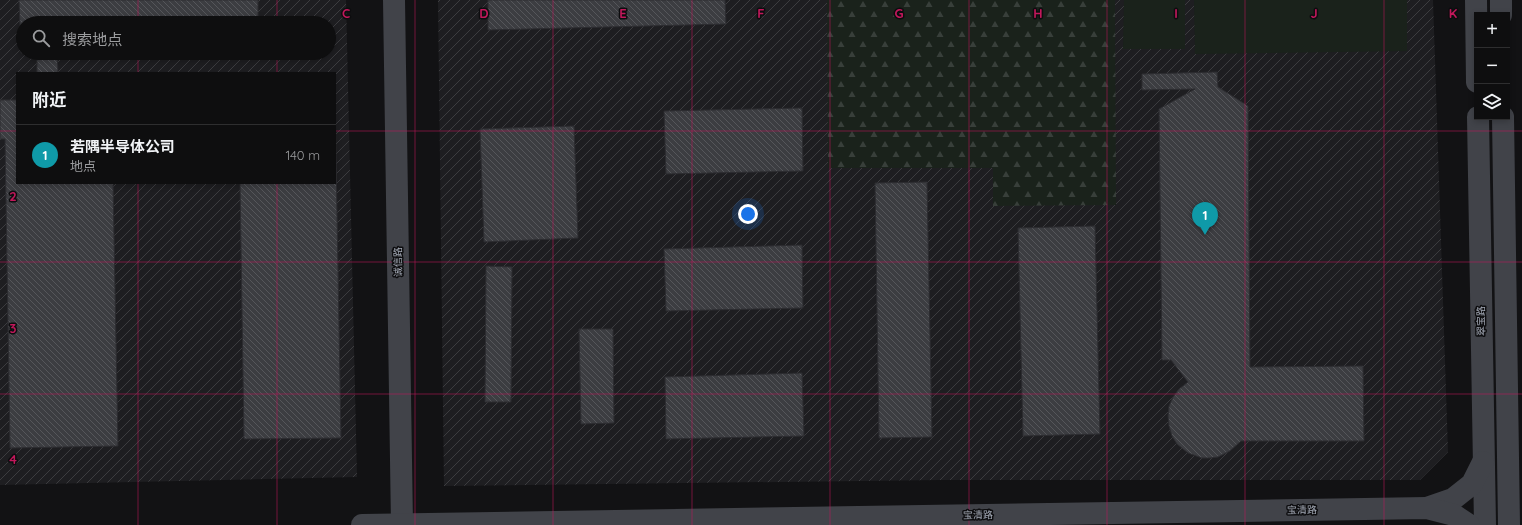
<!DOCTYPE html>
<html lang="zh">
<meta charset="utf-8">
<style>
:root{--surface:#0e0e0f;--page:#171718;--text:#f1f3f6;--muted:#9b9c9e;--line:#2e2e2f;--accent:#f4af2a}
body{margin:0;font-family:Quicksand,"Noto Sans SC",sans-serif;background:var(--page);color:var(--text)}
.controls{position:absolute;right:12px;top:12px;display:grid;overflow:hidden;border-radius:0px;box-shadow:0 2px 6px #0003}
.controls button{width:36px;height:36px;display:grid;place-items:center;padding:0;border:0;border-bottom:1px solid var(--line);background:var(--surface);color:var(--text);font:20px sans-serif}
.you{position:absolute;left:748px;top:214px;width:14px;height:14px;margin:-10px;border:3px solid #fff;border-radius:50%;background:#1a73e8;box-shadow:0 0 0 6px #1a73e833}
.badge{display:grid;place-items:center;width:26px;height:26px;border-radius:50%;background:var(--accent);color:#fff;font-size:13px;font-weight:700}
.pin{position:absolute;translate:-50% -33px;filter:drop-shadow(0 1px 2px #0008)}
.pin::after{content:'';position:absolute;top:21px;width:14px;height:12px;background:inherit;clip-path:polygon(0 0,100% 0,50% 100%)}
.list{margin:0;padding:0;list-style:none}
h2{display:flex;justify-content:space-between;align-items:center;height:52px;margin:0;padding:0 16px;font-size:17px}
h2 small{font-size:13px;font-weight:400;color:var(--muted)}
.list li{display:grid;grid-template-columns:26px 1fr auto;gap:12px;align-items:center;box-sizing:border-box;height:60px;padding:0 16px;border-top:1px solid var(--line)}
.list b{display:block;font-size:15px;white-space:nowrap}
.list p{margin:0;font-size:13px;white-space:nowrap;color:var(--muted)}
.list em{font-size:13px;font-style:normal;color:var(--muted)}
.icon{flex:none;width:22px;height:22px;fill:none;stroke:currentColor;stroke-width:2;stroke-linecap:round;stroke-linejoin:round}
.map{position:relative;flex:none;width:1522px;height:525px;overflow:hidden}
.search{position:absolute;background:var(--surface);box-shadow:0 2px 6px #0003;left:16px;top:16px;width:320px;height:44px;display:flex;align-items:center;gap:10px;box-sizing:border-box;padding:0 14px;border-radius:22px;color:var(--muted);font-size:15px}
.panel{position:absolute;background:var(--surface);box-shadow:0 2px 6px #0003;left:16px;top:72px;width:320px;height:112px;border-radius:0px}
.map>svg:first-child{display:block}
.industrial{fill:url(#industrial-furrows);fill-rule:evenodd}
.forest{fill:url(#forest-firs)}
.pitch{fill:#1a221b}
.building{fill:url(#building-back-hatch);stroke:#2c2c30}
.lines{fill:none;stroke-linecap:round;stroke-linejoin:round}
.secondary{stroke:#414349;stroke-width:22}
.grid{fill:none;stroke:#c2185b;stroke-width:1;stroke-opacity:0.55}
.labels{text-anchor:middle;dominant-baseline:central;stroke-width:3;stroke-linejoin:round;paint-order:stroke}
.street-label{font-size:10px;fill:#a3a9b5;stroke:#0d0d0f}
.grid-label{font-size:13px;text-anchor:middle;font-weight:bold;fill:#c2185b;stroke:#0d0d0f;stroke-width:3;stroke-linejoin:round;paint-order:stroke}
</style>
<div class="map">
<svg width="1522" height="525" viewBox="0 0 1522 525">
<defs>
<pattern id="industrial-furrows" width="10" height="10" patternUnits="userSpaceOnUse"><rect width="10" height="10" fill="#1e1e21"/><path d="M-1 1l2-2M0 10L10 0M9 11l2-2" fill="none" stroke="#3c3c3f"/></pattern>
<pattern id="forest-firs" width="22" height="20" patternUnits="userSpaceOnUse"><rect width="22" height="20" fill="#1a221b"/><path d="M5 1l3.5 6h-7zM16 11l3.5 6h-7z" fill="#383f3a"/></pattern>
<pattern id="building-back-hatch" width="6" height="6" patternUnits="userSpaceOnUse"><rect width="6" height="6" fill="#3c3d41"/><path d="M-1 5l2 2M0 0l6 6M5-1l2 2" fill="none" stroke="#55565a"/></pattern>
</defs>
<rect width="100%" height="100%" fill="#121214"/>
<g class="industrial">
<path d="M0 0H346L357 477 0 485ZM23 23H329V53H23ZM17 73H335V183H17Z"/>
<path d="M438 0H1433L1448 452 1420 480H939L444 486Z"/>
</g>
<path class="forest" d="M827 0H1115L1116 205 993 206V168H828Z"/>
<g class="pitch">
<path d="M1124 0H1185V49H1123Z"/>
<path d="M1194 0H1407V51L1195 54Z"/>
</g>
<g class="building">
<path d="M19 0H258V23H23V53H21Z"/>
<path d="M488 0H725L726 24 488 30Z"/>
<path d="M37 53H57L58 73H37Z"/>
<path d="M1217 72 1218 87 1248 106 1250 367 1363 366 1364 441H1241L1230 451 1218 457 1210 458H1202L1188 453 1177 444 1172 436 1169 426 1168 416 1169 406 1173 397 1179 389 1188 382 1171 360H1162L1159 109 1195 89 1142 90V74Z"/>
<path d="M0 100H17V183H113L118 446 10 448 5 139H0Z"/>
<path d="M335 101 341 438 244 439 240 183H335Z"/>
<path d="M802 108 803 171 666 174 664 111Z"/>
<path d="M574 126 578 238 484 242 480 129Z"/>
<path d="M927 182 932 437 879 438 875 183Z"/>
<path d="M1095 226 1100 434 1023 436 1018 228Z"/>
<path d="M802 245 803 308 666 311 664 249Z"/>
<path d="M486 266 512 267 511 402H485Z"/>
<path d="M579 329H613L614 423 581 424Z"/>
<path d="M802 373 804 436 666 439 665 377Z"/>
</g>
<g class="lines">
<g class="secondary">
<path d="M394 0 402 525"/>
<path d="M1476 0 1477 82"/>
<path d="M1501 0V15"/>
<path d="M1478 117 1485 525"/>
<path d="M1503 117 1509 525"/>
<path d="M1427 508 1453 499 1472 484 1483 462"/>
<path d="M362 525 1427 508 1454 515 1469 525"/>
</g>
</g>
<path class="grid" d="M138 0V23M277 0V23M415 0V525M553 0V525M692 0V525M830 0V525M969 0V525M1107 0V525M1245 0V525M1384 0V525M138 53V73M277 53V73M0 131H17M335 131H1522M138 183V525M277 183V525M0 262H1522M0 394H1522"/>
<g class="labels">
<g class="street-label">
<text transform="translate(398 262) rotate(-91)">诚信路</text>
<text transform="translate(1481 321) rotate(-91)">翠宝路</text>
<text transform="translate(1302 510) rotate(-1)">宝清路</text>
<text transform="translate(978 515) rotate(-1)">宝清路</text>
</g>
</g>
<g class="grid-label">
<text x="346" y="18">C</text>
<text x="484" y="18">D</text>
<text x="623" y="18">E</text>
<text x="761" y="18">F</text>
<text x="899" y="18">G</text>
<text x="1038" y="18">H</text>
<text x="1176" y="18">I</text>
<text x="1314" y="18">J</text>
<text x="1453" y="18">K</text>
<text x="13" y="201">2</text>
<text x="13" y="333">3</text>
<text x="13" y="464">4</text>
</g>
</svg>
<div class="controls">
<button>+</button>
<button>−</button>
<button><svg class="icon" aria-label="layers" viewBox="0 0 24 24"><path d="M12 4l9 5-9 5-9-5zM3 14l9 5 9-5"/></svg></button>
</div>
<div class="you"></div>
<div class="pin badge" style="left:1205px;top:235px;background:#0f9aa8">1</div>
<div class="search"><svg class="icon" aria-label="search" viewBox="0 0 24 24"><circle cx="10" cy="10" r="6"/><path d="M15 15l6 6"/></svg>搜索地点</div>
<section class="panel">
<h2>附近<small></small></h2>
<ul class="list">
<li><span class="badge" style="background:#0f9aa8">1</span><div><b>若隅半导体公司</b><p>地点</p></div><em>140 m</em></li>
</ul>
</section>
</div>
